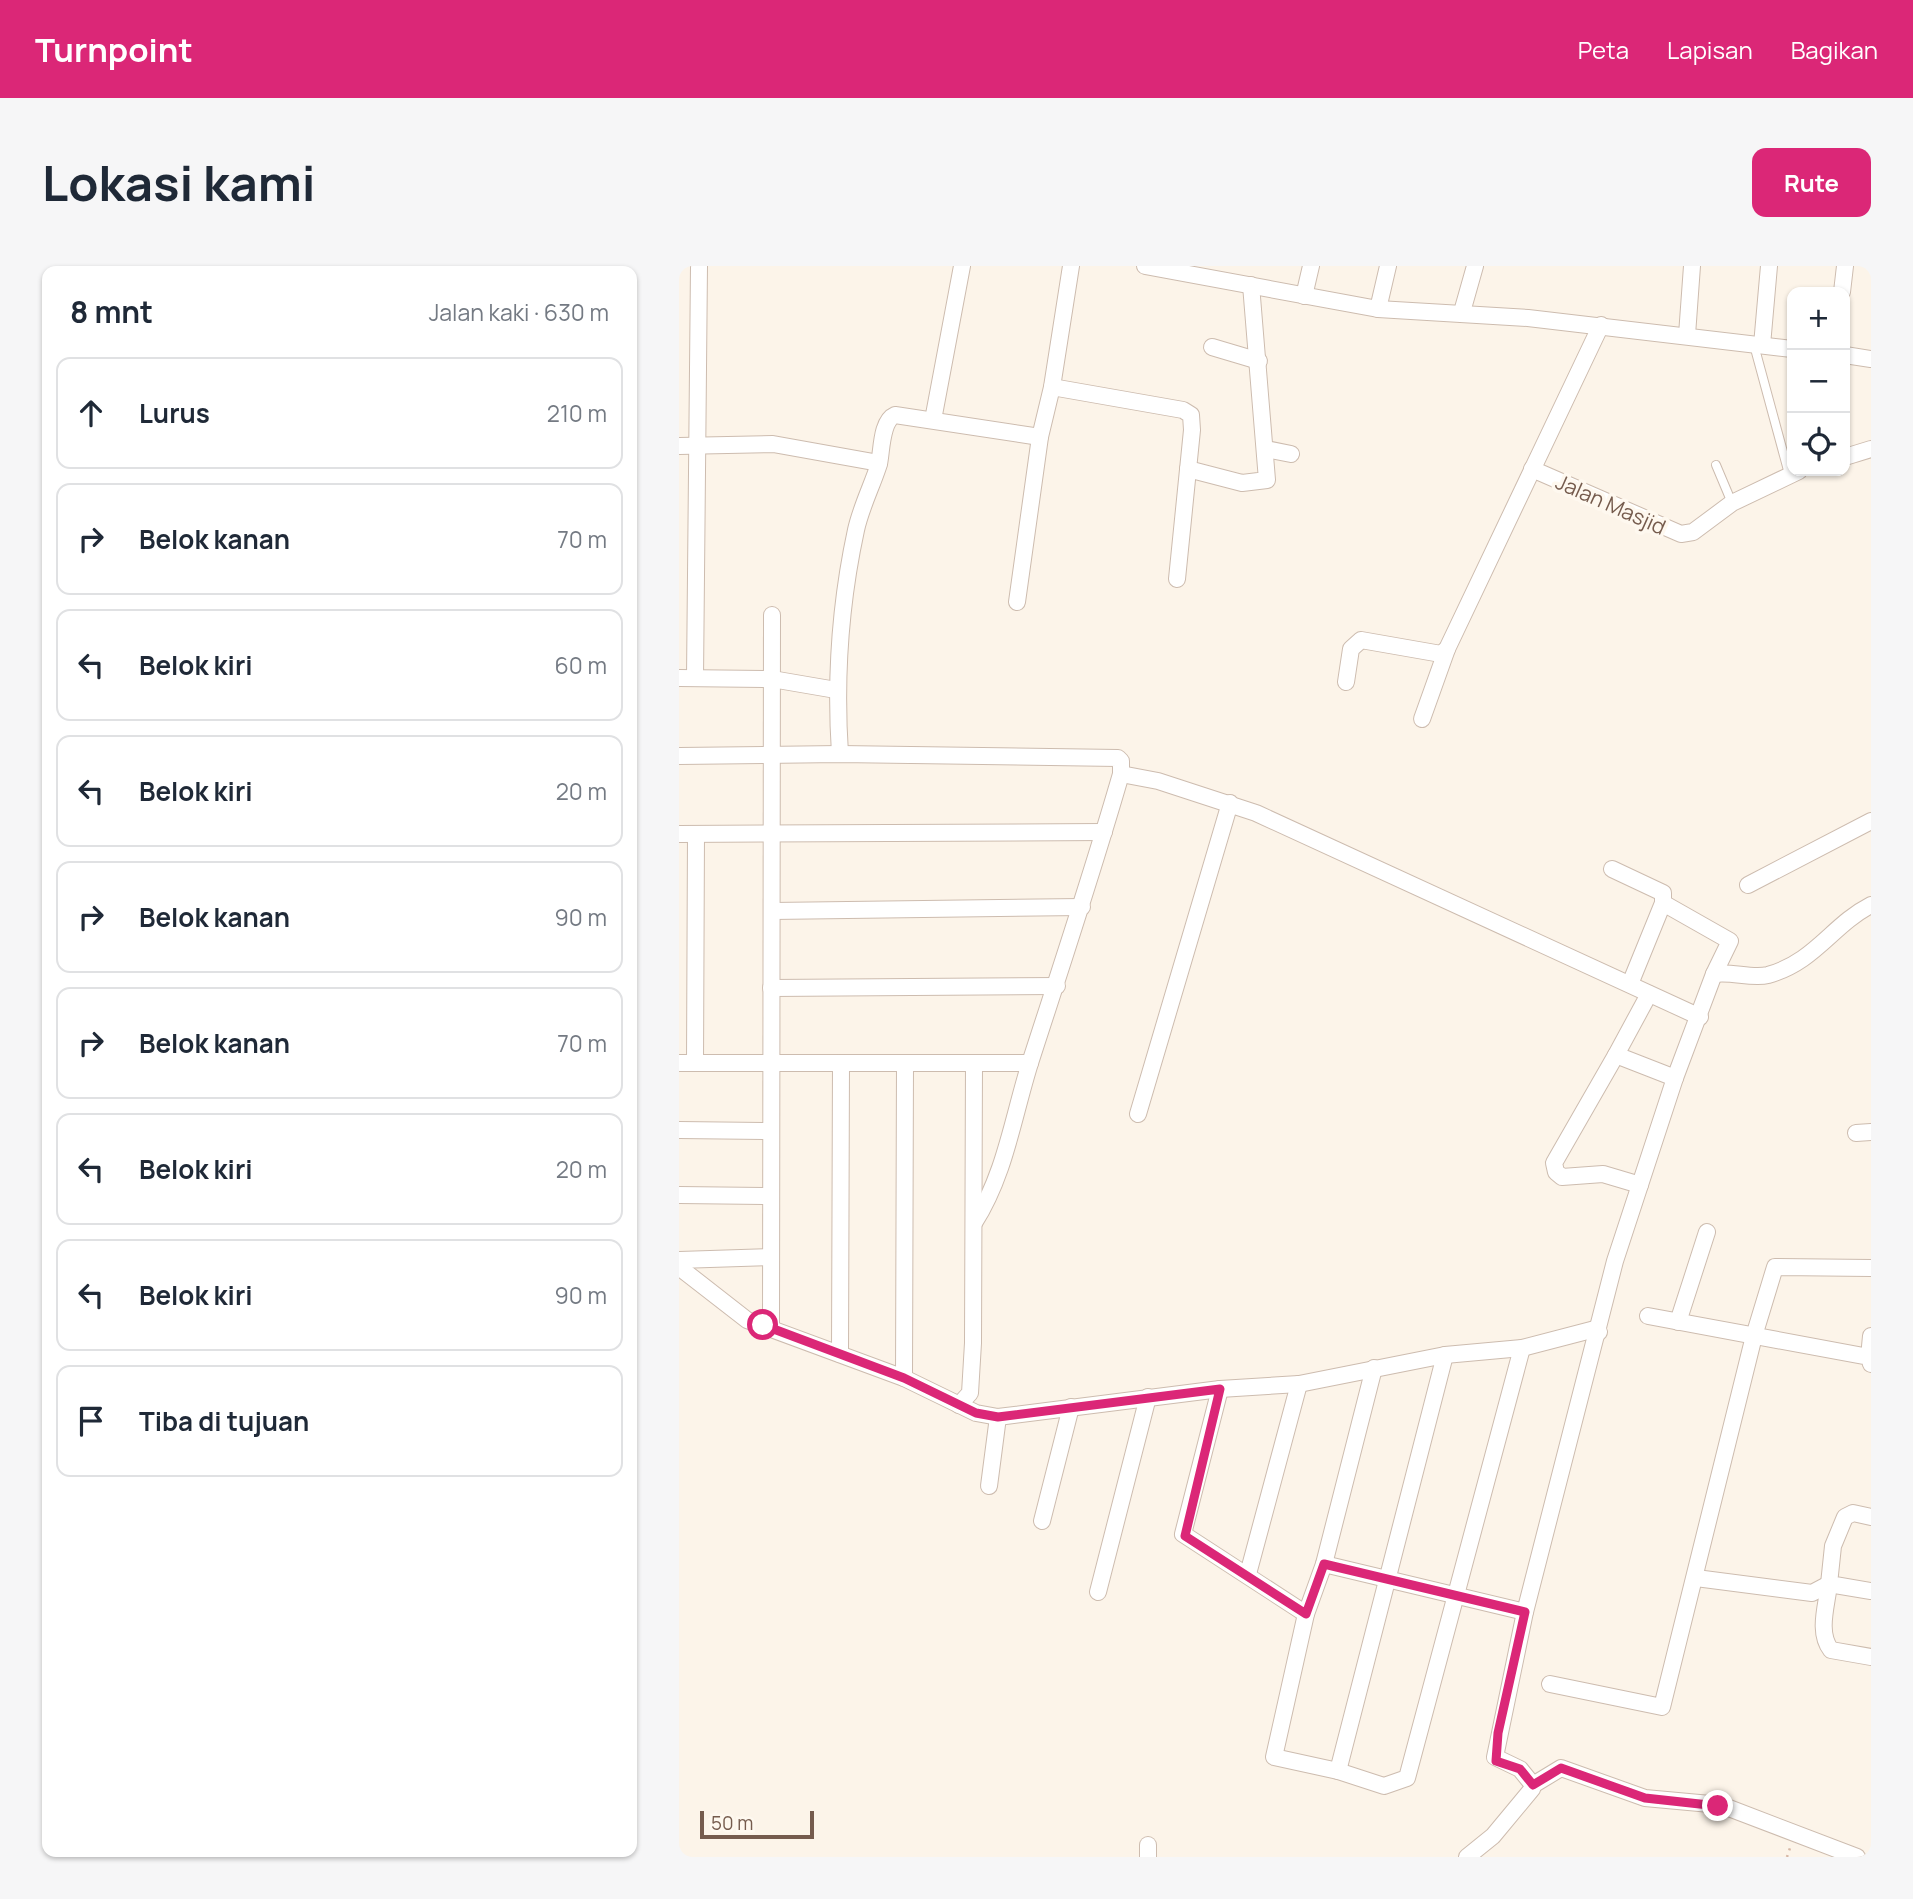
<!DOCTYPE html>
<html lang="id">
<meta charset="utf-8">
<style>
:root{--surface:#fff;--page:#f6f6f7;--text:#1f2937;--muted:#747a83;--line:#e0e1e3;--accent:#db2777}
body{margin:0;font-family:Manrope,sans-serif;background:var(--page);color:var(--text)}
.controls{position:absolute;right:21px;top:21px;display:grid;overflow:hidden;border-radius:14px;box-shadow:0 2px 5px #0004}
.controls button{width:63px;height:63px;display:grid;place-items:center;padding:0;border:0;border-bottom:2px solid var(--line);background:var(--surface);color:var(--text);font:35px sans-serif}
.scale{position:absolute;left:21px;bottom:18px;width:114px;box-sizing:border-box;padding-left:7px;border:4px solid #755b4d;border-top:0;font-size:19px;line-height:24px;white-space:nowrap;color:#755b4d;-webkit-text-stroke:5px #fef8ef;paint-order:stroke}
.stop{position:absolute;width:21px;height:21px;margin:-16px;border:5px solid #db2777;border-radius:50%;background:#fff}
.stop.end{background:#db2777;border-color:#fff;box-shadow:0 2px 7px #0008}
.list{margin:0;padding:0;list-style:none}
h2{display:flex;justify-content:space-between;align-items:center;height:91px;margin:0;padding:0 28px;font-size:30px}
h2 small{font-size:23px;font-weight:400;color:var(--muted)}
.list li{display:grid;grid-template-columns:46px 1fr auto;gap:21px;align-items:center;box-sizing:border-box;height:112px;margin:0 14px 14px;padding:0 14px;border:2px solid var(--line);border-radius:14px}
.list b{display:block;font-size:26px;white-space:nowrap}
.list em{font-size:23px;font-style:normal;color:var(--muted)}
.icon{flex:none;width:38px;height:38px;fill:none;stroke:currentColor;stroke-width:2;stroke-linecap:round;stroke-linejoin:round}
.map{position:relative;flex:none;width:1192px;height:1591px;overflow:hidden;border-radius:14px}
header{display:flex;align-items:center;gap:42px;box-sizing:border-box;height:98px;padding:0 35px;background:var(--accent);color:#fff}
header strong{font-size:33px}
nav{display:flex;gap:38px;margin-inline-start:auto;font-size:24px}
.intro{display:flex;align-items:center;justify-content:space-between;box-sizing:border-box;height:168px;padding:0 42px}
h1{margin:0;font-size:49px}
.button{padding:18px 32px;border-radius:14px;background:var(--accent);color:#fff;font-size:24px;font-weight:700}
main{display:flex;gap:42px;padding:0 42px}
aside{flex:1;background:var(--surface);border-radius:14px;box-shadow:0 2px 5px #0004}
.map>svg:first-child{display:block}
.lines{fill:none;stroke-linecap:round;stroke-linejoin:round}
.lane-casing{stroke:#cdbcaf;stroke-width:10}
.street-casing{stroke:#cdbcaf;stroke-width:18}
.path{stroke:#d5b6a4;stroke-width:2.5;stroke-dasharray:2 5;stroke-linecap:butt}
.lane{stroke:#fff;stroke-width:8}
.street{stroke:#fff;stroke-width:16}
.route{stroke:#db2777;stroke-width:9}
.labels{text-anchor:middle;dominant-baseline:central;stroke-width:7;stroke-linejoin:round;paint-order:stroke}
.street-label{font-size:21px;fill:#755b4d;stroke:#fef8ef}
</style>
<header>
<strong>Turnpoint</strong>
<nav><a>Peta</a><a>Lapisan</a><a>Bagikan</a></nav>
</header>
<div class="intro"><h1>Lokasi kami</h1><a class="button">Rute</a></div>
<main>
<aside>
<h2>8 mnt<small>Jalan kaki · 630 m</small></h2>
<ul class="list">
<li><svg class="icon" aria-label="ahead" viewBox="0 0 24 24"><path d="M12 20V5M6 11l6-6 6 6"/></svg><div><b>Lurus</b></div><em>210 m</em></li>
<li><svg class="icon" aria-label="right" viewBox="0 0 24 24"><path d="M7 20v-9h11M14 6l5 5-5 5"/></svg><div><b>Belok kanan</b></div><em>70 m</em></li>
<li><svg class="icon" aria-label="left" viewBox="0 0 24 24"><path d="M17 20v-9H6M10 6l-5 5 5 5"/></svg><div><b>Belok kiri</b></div><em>60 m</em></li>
<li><svg class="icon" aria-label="left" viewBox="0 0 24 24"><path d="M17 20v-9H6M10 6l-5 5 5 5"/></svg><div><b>Belok kiri</b></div><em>20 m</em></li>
<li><svg class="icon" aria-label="right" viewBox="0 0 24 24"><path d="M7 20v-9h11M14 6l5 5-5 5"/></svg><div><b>Belok kanan</b></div><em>90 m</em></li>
<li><svg class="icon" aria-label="right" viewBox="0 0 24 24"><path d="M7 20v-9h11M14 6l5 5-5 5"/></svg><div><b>Belok kanan</b></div><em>70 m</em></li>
<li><svg class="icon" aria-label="left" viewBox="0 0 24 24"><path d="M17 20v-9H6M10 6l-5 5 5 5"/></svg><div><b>Belok kiri</b></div><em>20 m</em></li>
<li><svg class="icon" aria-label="left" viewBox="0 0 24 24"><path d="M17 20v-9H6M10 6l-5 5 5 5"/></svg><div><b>Belok kiri</b></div><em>90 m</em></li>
<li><svg class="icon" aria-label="arrive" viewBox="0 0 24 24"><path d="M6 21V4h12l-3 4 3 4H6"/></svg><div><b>Tiba di tujuan</b></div></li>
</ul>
</aside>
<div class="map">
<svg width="1192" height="1591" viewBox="0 0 1192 1591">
<rect width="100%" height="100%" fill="#fcf4e9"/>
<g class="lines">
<defs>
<g id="lane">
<path d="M1075 79 1110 208"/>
<path d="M1037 199 1053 237"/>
</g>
<g id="street">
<path d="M466 0 699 43 849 52 1113 83"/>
<path d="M1163 26 1166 0"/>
<path d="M625 30 632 0"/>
<path d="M699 43 709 0"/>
<path d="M783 46 796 0"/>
<path d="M1008 69 1013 0"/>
<path d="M1083 79 1090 0"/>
<path d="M533 81 580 95"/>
<path d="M1166 89 1192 93"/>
<path d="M373 121 504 144 512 149 513 164 498 313"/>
<path d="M254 154 283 0"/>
<path d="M0 180 94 178 200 197"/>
<path d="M587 183 612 188"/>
<path d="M1166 191 1192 183"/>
<path d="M509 203 563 217 588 214 572 19"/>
<path d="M853 203 1002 268 1014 266 1053 237 1120 205"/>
<path d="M338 336 361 171 373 121 392 0"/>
<path d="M0 412 93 413 157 424"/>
<path d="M16 412 20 0"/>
<path d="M667 416 672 383 682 374 762 388 768 383 922 59"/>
<path d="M743 453 768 383"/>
<path d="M161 488C156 413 161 338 177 264 182 241 193 220 200 198 203 184 202 155 216 149L361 171"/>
<path d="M0 490 161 488 439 492 442 495V508C414 605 382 701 351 797 334 851 326 909 295 957"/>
<path d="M442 508 479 515 577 547 1021 751"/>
<path d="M0 568 425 566"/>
<path d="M933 603 984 627V637"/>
<path d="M1069 619 1192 555"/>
<path d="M93 645 403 641"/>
<path d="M1035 708C1052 705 1073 713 1089 709 1136 696 1153 659 1192 639"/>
<path d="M92 722 378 720"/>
<path d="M970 728 937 789 996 812"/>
<path d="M937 789 875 897 877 906 883 911 924 908 961 919"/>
<path d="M0 797H351"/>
<path d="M16 797 17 568"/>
<path d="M459 848 551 537"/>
<path d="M0 864 92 865"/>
<path d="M1177 867 1192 866"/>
<path d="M0 929 92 930"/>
<path d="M0 994 92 991"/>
<path d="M0 1001 68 1054 225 1112 297 1147 319 1151 541 1123 620 1118 766 1089 843 1082 916 1063 920 1066"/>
<path d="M969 1050 1190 1091 1192 1098"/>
<path d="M999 1056 1028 966"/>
<path d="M92 1060 93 349"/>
<path d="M161 1088 162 797"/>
<path d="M1190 1091 1192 1070"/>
<path d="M695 1102 645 1298 627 1348 595 1491 659 1505 705 1520 728 1512 843 1082"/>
<path d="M225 1112 226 798"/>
<path d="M541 1123 504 1268 627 1348"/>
<path d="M280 1139 291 1127 294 1077 295 798"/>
<path d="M310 1220 319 1151"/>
<path d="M1192 1251 1174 1247 1166 1251 1154 1280 1150 1318 1192 1325"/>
<path d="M363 1255 392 1141"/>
<path d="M645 1298 846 1346"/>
<path d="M569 1308 620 1118"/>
<path d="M1017 1312 1133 1327 1150 1318C1148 1339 1138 1366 1152 1384L1192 1391"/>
<path d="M419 1326 469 1131"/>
<path d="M871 1418 983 1441 1075 1070 1096 1001 1192 1002"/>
<path d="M659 1505 766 1089"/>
<path d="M854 1519 882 1502 966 1532 1042 1539 1178 1591"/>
<path d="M469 1591V1579"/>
<path d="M788 1591 814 1570 853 1523 854 1519 841 1503 816 1491 846 1346 936 995 996 812 1035 708 1051 675 984 637 951 718"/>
</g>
</defs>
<use href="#lane" class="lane-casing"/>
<use href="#street" class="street-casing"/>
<path class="path" d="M1108 1591 1111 1582"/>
<use href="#lane" class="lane"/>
<use href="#street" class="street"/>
</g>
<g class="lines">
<path class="route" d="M84 1059 225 1112 297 1147 319 1151 541 1123 506 1270 627 1348 645 1298 846 1346 819 1467 817 1495 841 1503 854 1519 882 1502 966 1532 1039 1540"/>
</g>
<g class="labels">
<g class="street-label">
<text transform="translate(932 238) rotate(24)">Jalan Masjid</text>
</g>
</g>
</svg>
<div class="controls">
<button>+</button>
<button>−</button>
<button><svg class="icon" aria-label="locate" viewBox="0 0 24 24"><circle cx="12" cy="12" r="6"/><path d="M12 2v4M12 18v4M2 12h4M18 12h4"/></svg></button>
</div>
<div class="scale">50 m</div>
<div class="stop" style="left:84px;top:1059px"></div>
<div class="stop end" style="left:1039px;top:1540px"></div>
</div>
</main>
